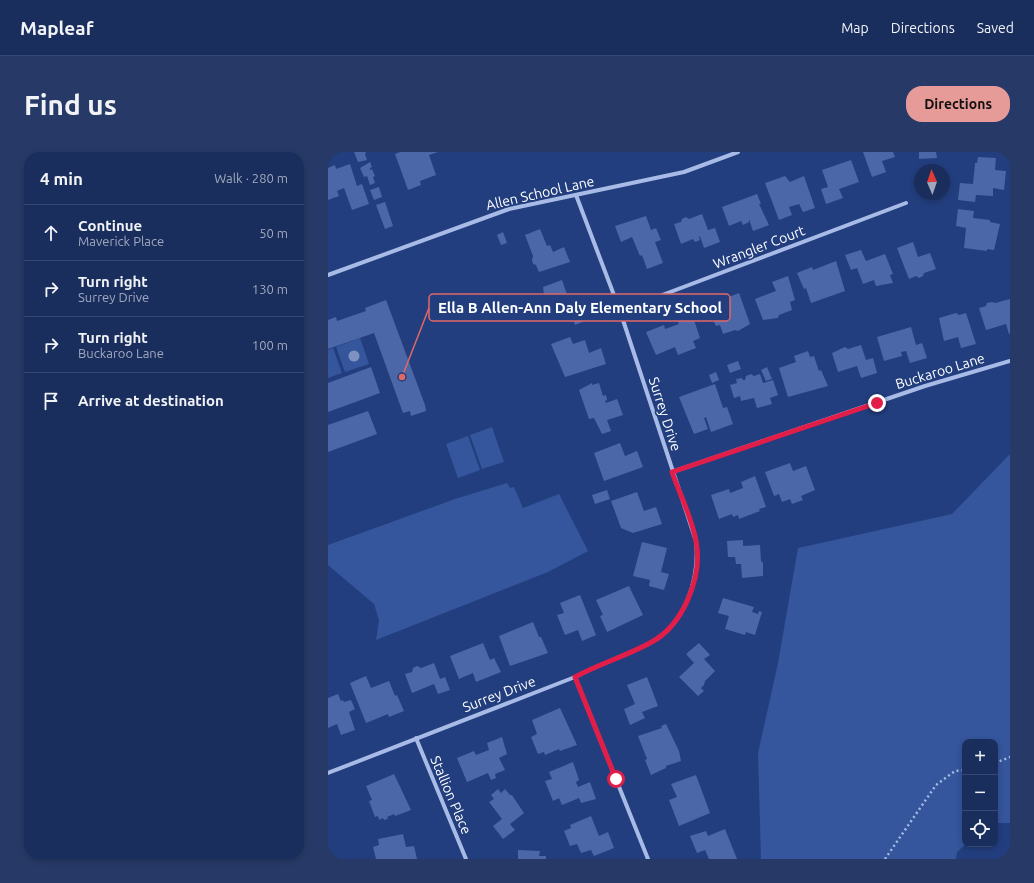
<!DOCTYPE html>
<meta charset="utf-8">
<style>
:root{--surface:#1a2e5e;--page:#273a67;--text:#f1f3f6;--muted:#9fa8bc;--line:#384a73;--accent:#e69b98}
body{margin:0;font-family:Ubuntu,sans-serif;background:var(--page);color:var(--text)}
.controls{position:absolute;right:12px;bottom:12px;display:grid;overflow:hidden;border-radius:8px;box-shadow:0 2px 6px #0003}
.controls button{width:36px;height:36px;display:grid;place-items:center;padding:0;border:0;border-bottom:1px solid var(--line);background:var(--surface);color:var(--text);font:20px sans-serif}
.compass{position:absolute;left:586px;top:12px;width:36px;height:36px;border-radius:50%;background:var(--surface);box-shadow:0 2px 6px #0003;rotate:358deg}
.stop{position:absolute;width:12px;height:12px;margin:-9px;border:3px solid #e11d48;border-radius:50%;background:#fff}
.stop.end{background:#e11d48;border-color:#fff;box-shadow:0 1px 4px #0008}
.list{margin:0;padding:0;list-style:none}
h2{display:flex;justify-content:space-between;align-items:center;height:52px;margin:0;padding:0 16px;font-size:17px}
h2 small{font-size:13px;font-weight:400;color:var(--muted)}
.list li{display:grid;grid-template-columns:26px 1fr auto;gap:12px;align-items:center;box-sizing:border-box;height:56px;padding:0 16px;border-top:1px solid var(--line)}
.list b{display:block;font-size:15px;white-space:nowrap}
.list p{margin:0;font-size:13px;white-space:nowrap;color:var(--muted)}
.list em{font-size:13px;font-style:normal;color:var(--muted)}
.icon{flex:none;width:22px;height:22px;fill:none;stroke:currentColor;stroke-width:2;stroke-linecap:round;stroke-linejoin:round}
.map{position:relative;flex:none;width:682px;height:707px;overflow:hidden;border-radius:16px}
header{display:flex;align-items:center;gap:24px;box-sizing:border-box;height:56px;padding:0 20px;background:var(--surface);border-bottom:1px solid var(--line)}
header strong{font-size:19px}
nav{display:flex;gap:22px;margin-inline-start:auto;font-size:14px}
.intro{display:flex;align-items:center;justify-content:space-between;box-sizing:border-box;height:96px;padding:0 24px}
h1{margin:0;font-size:28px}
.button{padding:10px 18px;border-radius:16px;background:var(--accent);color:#111;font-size:14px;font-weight:700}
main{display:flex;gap:24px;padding:0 24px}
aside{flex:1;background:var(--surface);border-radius:16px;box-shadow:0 2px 6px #0003}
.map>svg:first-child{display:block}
.green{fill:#35559c}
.building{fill:#4b67a8}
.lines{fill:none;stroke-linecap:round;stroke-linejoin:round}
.path{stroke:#a7bbe6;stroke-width:2.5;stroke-dasharray:2 3;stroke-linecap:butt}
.street{stroke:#a7bbe6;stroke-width:4}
.tree{fill:#7e93bf}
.route{stroke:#e11d48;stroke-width:5}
.labels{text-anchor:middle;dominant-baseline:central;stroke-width:3.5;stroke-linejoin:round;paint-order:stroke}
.street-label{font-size:14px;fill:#fff;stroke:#223e7e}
.leader{fill:none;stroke:#e26868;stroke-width:1.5}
.callout-dot{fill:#e26868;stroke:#223e7e;stroke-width:1.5}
.callout{fill:#223e7e;stroke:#e26868;stroke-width:1.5}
.callout-label{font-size:15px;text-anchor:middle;font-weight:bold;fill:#fff}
</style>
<header>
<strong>Mapleaf</strong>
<nav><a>Map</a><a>Directions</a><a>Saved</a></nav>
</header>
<div class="intro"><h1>Find us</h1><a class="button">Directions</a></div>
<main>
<aside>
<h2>4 min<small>Walk · 280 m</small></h2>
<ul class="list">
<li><svg class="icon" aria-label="ahead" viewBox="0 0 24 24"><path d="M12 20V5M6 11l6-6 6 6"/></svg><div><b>Continue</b><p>Maverick Place</p></div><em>50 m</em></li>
<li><svg class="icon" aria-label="right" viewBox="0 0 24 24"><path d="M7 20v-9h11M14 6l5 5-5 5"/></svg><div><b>Turn right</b><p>Surrey Drive</p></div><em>130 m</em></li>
<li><svg class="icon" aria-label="right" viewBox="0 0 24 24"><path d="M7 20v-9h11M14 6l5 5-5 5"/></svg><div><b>Turn right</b><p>Buckaroo Lane</p></div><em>100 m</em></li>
<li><svg class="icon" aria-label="arrive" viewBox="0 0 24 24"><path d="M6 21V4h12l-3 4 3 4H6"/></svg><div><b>Arrive at destination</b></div></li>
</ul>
</aside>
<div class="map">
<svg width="682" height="707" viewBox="0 0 682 707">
<rect width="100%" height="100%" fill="#223e7e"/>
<g class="green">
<path d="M32 186 41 212 17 220 8 195Z"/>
<path d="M5 196 14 221 0 226V198Z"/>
<path d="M164 275 176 310 154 317 142 283Z"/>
<path d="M140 284 152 318 130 326 118 292Z"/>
<path d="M682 302V671H667V590H637V692H638L629 700 628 707H433L430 601 450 511 470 396 624 362Z"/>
<path d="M179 331 182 336 186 335 195 356 231 342 260 399 220 420 48 488 51 468 46 452 0 413V393L127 347Z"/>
</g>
<g class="building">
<path d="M26 0H38L37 2 39 8 30 10Z"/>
<path d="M72 0H110L101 3 108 23 92 29 93 33 80 38 67 2Z"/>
<path d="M535 0H565L567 5 554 9 558 20 544 25Z"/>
<path d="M591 0H608L609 6 591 7Z"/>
<path d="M650 5 668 6 667 18 678 19 676 38 665 36V44L648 43 647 50 630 48 632 31 645 32 647 11H649Z"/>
<path d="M523 8 531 30 511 37 515 46 498 52 493 37 500 35 494 18Z"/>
<path d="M42 10 44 15 42 16V18L44 17 47 24 45 25 47 31 42 33 39 24 36 25 32 16Z"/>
<path d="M22 12 29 34 34 32 41 52 24 58 16 36 9 39 11 44 0 48V16L7 13 8 17Z"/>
<path d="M457 24 462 30 476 24 487 56 475 60 471 52 461 55 464 63 451 68 437 31Z"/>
<path d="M51 35 54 45 46 48 42 38Z"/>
<path d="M429 42 433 52H431L441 73 425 79 421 67V70L415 73 413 69 401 74 394 55Z"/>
<path d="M57 50 65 74 57 77 48 53Z"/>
<path d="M630 57 646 59 645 66 662 68V70L672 72 666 98 659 97V99L636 96 638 76 628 74Z"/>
<path d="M374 62 380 78 387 76 392 90 376 96 372 84 371 85 372 88 367 90 365 87 353 92 346 72 353 70 354 67 358 65 361 67Z"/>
<path d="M318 64 323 78 328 76 333 88 327 90 335 111 319 117 314 103 312 104 304 85 293 90 287 74Z"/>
<path d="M212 77 219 94 222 93 225 100 236 95 242 110 211 120 208 113 205 112 204 108 205 104 197 83Z"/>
<path d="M175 80 179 91 173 93 169 83Z"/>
<path d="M585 90 590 105 602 101 608 117 596 121 595 124 591 126 588 124 581 127 569 96Z"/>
<path d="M533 98 538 109 557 102 565 122 562 123 565 131 548 134 546 128 535 132 529 116 523 118 517 103Z"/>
<path d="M508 109 517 139 483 151 478 136 476 137 469 121 484 115 485 118Z"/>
<path d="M460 124 467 148 462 150 464 158 451 163 450 166 435 168 427 147 448 139 444 130Z"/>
<path d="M234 128 241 148 252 144 259 168 247 173 242 158 225 164 220 149H217L215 135Z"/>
<path d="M411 141 422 172 410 179 407 178 395 182 392 173 388 174 386 170 390 168 388 163 401 159 396 147Z"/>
<path d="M682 147V182H681L678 172 658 178 651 156 658 154 659 151 664 150 667 151Z"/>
<path d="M58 148 97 253 98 259 83 264 82 259 75 261 46 181 0 197V168L8 165 9 169 38 159 37 156Z"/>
<path d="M363 159 372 186 365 189 368 196 350 203 347 195 328 203 318 180 336 173 337 177 351 172 348 165Z"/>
<path d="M628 161 631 163 638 161 648 192 633 196 630 185 616 189 611 166Z"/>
<path d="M583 175 588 193 594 191 599 206 582 211 578 199 573 200 574 204 556 209 549 185Z"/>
<path d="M242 185 245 192 257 188 261 201 273 196 278 212 237 225 223 192Z"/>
<path d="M533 193 538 208 545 206 549 221 533 226 529 214 510 220 504 201 517 195 520 197Z"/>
<path d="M480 199 482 205 486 204 491 219 493 218 500 234 460 245 451 216 468 210 466 204Z"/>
<path d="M410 209 413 217 402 221 399 213Z"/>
<path d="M43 215 52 241 0 260V231Z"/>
<path d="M439 215 444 227 438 229 433 218Z"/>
<path d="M388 220 391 228 384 231 381 223Z"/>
<path d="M423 222 426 224 432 222 435 231 445 228 450 243 442 246 444 252 429 256 426 246 413 249 412 244 406 246 402 233 409 231 408 227 414 226 415 228H417L418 224Z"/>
<path d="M264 231V233L271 231 275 244 278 243 279 248 277 249 278 251 289 247 295 263 279 268 283 279 274 282 266 266 261 267 251 238Z"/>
<path d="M387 232 395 256 399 255 405 272 383 280 378 265 376 266 380 277 366 282 351 245Z"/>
<path d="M40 259 49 282 0 300V273Z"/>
<path d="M292 291 297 304 309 299 315 315 276 329 266 301Z"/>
<path d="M462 311 465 319 478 314 487 338 473 344 475 348 464 352 462 347 454 350 451 342 446 344 437 320Z"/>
<path d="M427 324 438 355 431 357 432 359 411 367 410 363 405 365 404 362 391 367 383 343 401 337 402 341 415 336 413 330Z"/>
<path d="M279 338 282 347 267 352 264 343Z"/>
<path d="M309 340 316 359 328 355 334 372 305 381 293 376 283 349Z"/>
<path d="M415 388V394L432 393 433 409 435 411V424L414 426 413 412H408L407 405H400L399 389Z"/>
<path d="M314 390 339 396 333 420 341 422 336 438 321 434 322 428 305 424Z"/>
<path d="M301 434 315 463 279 480 272 464 275 463 268 448Z"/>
<path d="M252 443 268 483 254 489 250 478 237 483 229 463 236 461 232 451Z"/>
<path d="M395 446 426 455 424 460 430 462 431 459 434 460 427 483 418 480 417 483 397 477 401 464 390 461Z"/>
<path d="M205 470 211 485H213L220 501 182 514 171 484Z"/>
<path d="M155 491 162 508 166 506 173 520 148 530 145 521 131 527 122 504Z"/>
<path d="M371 491 382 503 376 507 387 519 377 529 376 533 373 536 376 539 370 544 351 525 366 511 358 502Z"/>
<path d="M106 511 112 527 117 525 122 538 110 542 106 532 84 541 77 522 84 520 85 516 89 514 93 516Z"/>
<path d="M38 524 43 536 61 529 67 544 69 543 76 559 61 565 60 562 38 571 22 531Z"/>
<path d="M319 525 330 554 314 560 317 566 302 573 296 557 307 552 299 533Z"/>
<path d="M10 542 13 549 15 548 16 550 23 548 27 557 21 560 27 578 13 583 9 572 0 576V546Z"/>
<path d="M232 556 249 593 232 599 231 597 217 603 216 600 210 602 203 585 209 582 204 568Z"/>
<path d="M338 572 351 599 353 609 338 614V616L323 623 317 608 319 607 310 584 334 576 333 574Z"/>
<path d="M174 585 179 602 171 606 177 618 167 622 168 626 163 628 160 621 139 630 129 606 146 599 148 603 161 598 159 591Z"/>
<path d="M245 610 251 628 248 630 250 635 262 630 268 647 253 651 251 646 234 653 231 646 225 649 217 629 224 627 221 620Z"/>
<path d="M66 622 83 658 67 664 66 662 59 665 60 667 56 668 55 666 51 668 50 664 47 665 41 649 44 648 38 634Z"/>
<path d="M368 623 382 661 351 674 341 648 349 645 343 632Z"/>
<path d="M170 637 173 641 177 637 182 643H184L196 661 182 672 187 678 175 687 165 674 174 667 161 650 166 647 163 643Z"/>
<path d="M263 664 271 684 280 680 286 696 266 704 263 698 253 701 249 692 242 694 236 679 243 676 242 673Z"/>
<path d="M397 677 409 707H381L377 698 369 701 362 684 378 679 380 684Z"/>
<path d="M75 682 78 695 86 694 89 707H48L45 695 51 693 50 687Z"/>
<path d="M190 698 212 699 211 704H218V707H190Z"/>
</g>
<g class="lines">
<g class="path">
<path d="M667 611 682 605"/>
<path d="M557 707 608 633 627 619 637 618"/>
</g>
<g class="street">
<path d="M0 123 181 57 356 20 410 0"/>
<path d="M292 159 578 51"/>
<path d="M344 320 597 234 682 209"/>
<path d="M247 525 320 707"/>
<path d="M88 586 138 707"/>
<path d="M0 621 247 525C271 512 298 504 322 491 358 472 372 426 368 389L292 159 248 43"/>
</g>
</g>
<circle class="tree" cx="26" cy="204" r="5.5"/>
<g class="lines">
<path class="route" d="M288 627 247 525C271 512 298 504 322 491 355 474 375 425 368 389 364 366 352 343 344 320L549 251"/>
</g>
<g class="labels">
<g class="street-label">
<text transform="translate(212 41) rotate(-13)">Allen School Lane</text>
<text transform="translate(431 95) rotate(-21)">Wrangler Court</text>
<text transform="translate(612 219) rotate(-17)">Buckaroo Lane</text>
<text transform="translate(337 262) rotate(72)">Surrey Drive</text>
<text transform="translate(171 542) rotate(-21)">Surrey Drive</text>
<text transform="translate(123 643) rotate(67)">Stallion Place</text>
</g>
</g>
<path class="leader" d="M74 225L101 156"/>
<circle class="callout-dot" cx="74" cy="225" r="4"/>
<rect class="callout" x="101" y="142" width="301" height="27" rx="4"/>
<g class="callout-label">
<text x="252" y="161">Ella B Allen-Ann Daly Elementary School</text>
</g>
</svg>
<div class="controls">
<button>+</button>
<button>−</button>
<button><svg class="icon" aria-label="locate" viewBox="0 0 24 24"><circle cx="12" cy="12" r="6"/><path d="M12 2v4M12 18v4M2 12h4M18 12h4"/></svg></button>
</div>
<svg class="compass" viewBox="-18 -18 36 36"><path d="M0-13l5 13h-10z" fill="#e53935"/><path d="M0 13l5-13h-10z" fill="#9fa8bc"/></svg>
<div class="stop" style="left:288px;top:627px"></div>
<div class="stop end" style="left:549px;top:251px"></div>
</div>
</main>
